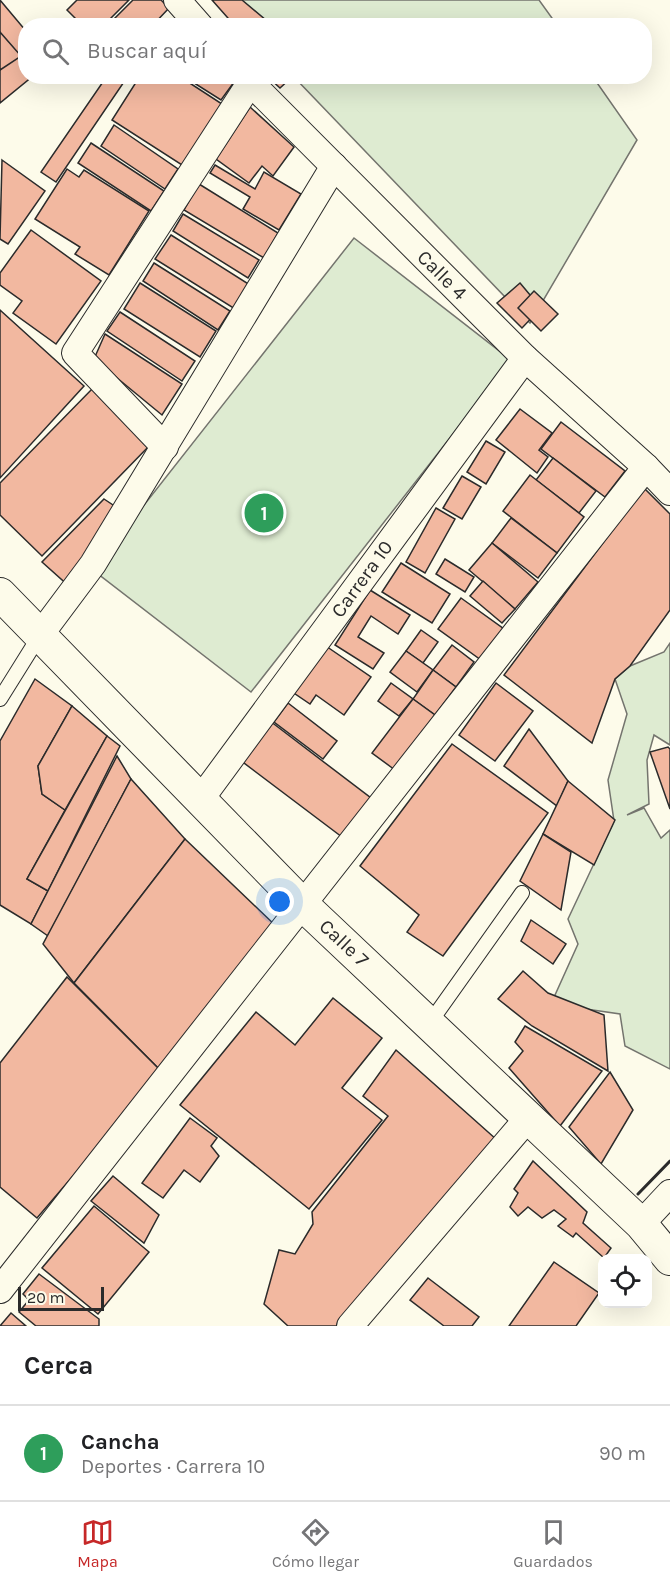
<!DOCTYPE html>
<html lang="es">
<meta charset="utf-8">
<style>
:root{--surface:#fff;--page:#f6f6f6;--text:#202124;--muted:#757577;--line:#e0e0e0;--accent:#c62828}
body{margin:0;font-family:Karla,sans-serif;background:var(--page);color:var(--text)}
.controls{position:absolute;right:18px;bottom:18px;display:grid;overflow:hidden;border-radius:12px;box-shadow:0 6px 24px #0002}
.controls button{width:54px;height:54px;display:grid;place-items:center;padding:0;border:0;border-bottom:2px solid var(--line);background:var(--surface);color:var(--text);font:30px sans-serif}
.scale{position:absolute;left:18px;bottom:15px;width:86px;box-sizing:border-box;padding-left:6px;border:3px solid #2b2b2b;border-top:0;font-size:16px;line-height:21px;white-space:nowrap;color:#2b2b2b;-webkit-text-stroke:4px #fdfbea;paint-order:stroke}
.you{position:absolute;left:280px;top:902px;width:21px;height:21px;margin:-15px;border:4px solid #fff;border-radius:50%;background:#1a73e8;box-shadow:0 0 0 9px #1a73e833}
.badge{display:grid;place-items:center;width:39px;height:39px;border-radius:50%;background:var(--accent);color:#fff;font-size:20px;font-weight:700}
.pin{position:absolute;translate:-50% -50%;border:3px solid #fff;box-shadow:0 2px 6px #0006}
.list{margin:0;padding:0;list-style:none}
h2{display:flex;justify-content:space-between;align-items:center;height:78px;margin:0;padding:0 24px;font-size:26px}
h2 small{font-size:20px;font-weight:400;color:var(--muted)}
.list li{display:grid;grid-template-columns:39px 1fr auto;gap:18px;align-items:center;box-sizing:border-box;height:96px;padding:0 24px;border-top:2px solid var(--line)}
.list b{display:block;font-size:22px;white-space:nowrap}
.list p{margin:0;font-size:20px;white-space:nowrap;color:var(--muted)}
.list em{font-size:20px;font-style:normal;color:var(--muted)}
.icon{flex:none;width:33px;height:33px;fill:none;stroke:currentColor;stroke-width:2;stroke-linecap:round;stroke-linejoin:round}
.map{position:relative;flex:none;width:670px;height:1326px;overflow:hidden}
.search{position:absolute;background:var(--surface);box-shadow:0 6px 24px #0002;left:18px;right:18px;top:18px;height:66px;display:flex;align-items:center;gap:15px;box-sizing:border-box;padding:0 21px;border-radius:24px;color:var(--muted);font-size:22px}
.sheet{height:174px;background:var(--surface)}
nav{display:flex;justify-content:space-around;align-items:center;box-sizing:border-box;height:84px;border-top:2px solid var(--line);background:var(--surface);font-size:16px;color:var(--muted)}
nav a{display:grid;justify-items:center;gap:3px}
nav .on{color:var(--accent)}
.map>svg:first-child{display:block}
.green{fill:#deebd1;stroke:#74746e;stroke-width:1.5}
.building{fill:#f2b8a0;stroke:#2b2b2b;stroke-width:1.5}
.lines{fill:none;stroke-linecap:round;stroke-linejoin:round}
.service-casing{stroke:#2b2b2b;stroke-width:16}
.minor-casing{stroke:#2b2b2b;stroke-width:28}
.tertiary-casing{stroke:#2b2b2b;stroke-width:34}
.service{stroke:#fdfbea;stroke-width:14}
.minor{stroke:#fdfbea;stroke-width:26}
.tertiary{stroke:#fdfbea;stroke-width:32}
.wall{stroke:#2b2b2b;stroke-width:3}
.labels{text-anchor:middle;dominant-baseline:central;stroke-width:4.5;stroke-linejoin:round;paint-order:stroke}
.street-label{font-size:20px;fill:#2b2b2b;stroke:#fdfbea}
</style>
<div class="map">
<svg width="670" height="1326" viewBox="0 0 670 1326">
<rect width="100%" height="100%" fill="#fdfbea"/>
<g class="green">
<path d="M220 0H539L557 25H244Z"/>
<path d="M294 77H593L637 140 530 323Z"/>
<path d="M354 238 511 360 251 692 93 570Z"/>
<path d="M670 643V745L654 735 647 760 649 804 627 815 644 808 661 838 670 830V1069L625 1046 620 1014 551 1004 578 944 568 919 614 821 608 780 627 714 615 679 630 666 664 652Z"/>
</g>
<g class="building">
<path d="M0 0 26 31V76H33L0 103Z"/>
<path d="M77 0H129L103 26H83L67 10Z"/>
<path d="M133 0H161L169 8 152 26H107Z"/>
<path d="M212 0H242L273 26H235Z"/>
<path d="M0 32 21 56 0 70Z"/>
<path d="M107 76H128L56 182 41 172Z"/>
<path d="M140 76H179L222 104 182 165 112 120Z"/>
<path d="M183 76H235L237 78 221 100Z"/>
<path d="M267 76H293L280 88Z"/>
<path d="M250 107 294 147 273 176 262 166 249 183 216 159Z"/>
<path d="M114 125 178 169 165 189 101 146Z"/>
<path d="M91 143 164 191 151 211 78 163Z"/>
<path d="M2 160 45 191 8 244 0 239Z"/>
<path d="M215 165 255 189 264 172 301 194 279 230 243 209 250 197 210 173Z"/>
<path d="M67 169 79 177 84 170 149 211 109 275 75 254 80 247 35 219Z"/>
<path d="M199 184 278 233 264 258 184 210Z"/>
<path d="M183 214 259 260 248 278 173 231Z"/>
<path d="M31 230 101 281 56 344 13 313 22 301 0 285V273Z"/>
<path d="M171 235 250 285 235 309 155 259Z"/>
<path d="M154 263 230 311 218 330 143 281Z"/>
<path d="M140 283 216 331 200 357 124 309Z"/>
<path d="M520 283 541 308 522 328 497 303Z"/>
<path d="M534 291 558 314 541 331 518 308Z"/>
<path d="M0 310 84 386 0 478Z"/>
<path d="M120 312 195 361 182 381 107 331Z"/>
<path d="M105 334 182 384 162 415 94 359Z"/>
<path d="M93 388 151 444 42 556 0 515V483Z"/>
<path d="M520 409 552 433 539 450 548 457 537 473 496 440Z"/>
<path d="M561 422 625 471 605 497 541 449Z"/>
<path d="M486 441 505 452 486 484 467 472Z"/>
<path d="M553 458 596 491 579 513 536 480Z"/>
<path d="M530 475 584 517 557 553 503 511Z"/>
<path d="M462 476 481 487 462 519 443 508Z"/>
<path d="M644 488 670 514V610L630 666 615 679 592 743 504 675Z"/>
<path d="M104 499 116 507 70 587 42 562Z"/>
<path d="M436 508 455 519 425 573 406 562Z"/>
<path d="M511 518 557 553 538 578 492 543Z"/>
<path d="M492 543 538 582 515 609 469 570Z"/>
<path d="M445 559 474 577 465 592 436 574Z"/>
<path d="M401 563 450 594 432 623 382 592Z"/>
<path d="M483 581 515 609 502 623 470 596Z"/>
<path d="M370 590 410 615 398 634 371 616 358 637 384 653 373 669 335 645Z"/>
<path d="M461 598 504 629 481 660 438 629Z"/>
<path d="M421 630 438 642 423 663 406 651Z"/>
<path d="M320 642 371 677 344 715 316 695 310 704 288 689Z"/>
<path d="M452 645 474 662 456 687 433 670Z"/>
<path d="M406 651 433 670 417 692 390 672Z"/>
<path d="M433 670 456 687 435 715 413 699Z"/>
<path d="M35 679 72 706 38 766 42 794 65 810 27 879 48 891 31 924 0 905V741Z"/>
<path d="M391 683 413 699 399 716 378 701Z"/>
<path d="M496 683 533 711 495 761 459 735Z"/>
<path d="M413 699 435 715 395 770 372 753Z"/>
<path d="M288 703 337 741 323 759 274 722Z"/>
<path d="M72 706 107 736 65 810 42 794 38 766Z"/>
<path d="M270 721 371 798 342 837 240 760Z"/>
<path d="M529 729 568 781 557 806 504 766Z"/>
<path d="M107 736 120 746 48 891 27 879Z"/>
<path d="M452 744 548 813 443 956 407 932 419 915 360 866Z"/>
<path d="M668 747 670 749V809L650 752Z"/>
<path d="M117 756 131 779 48 936 31 924Z"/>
<path d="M131 779 185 839 74 983 43 944Z"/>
<path d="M568 781 615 820 594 865 543 834Z"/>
<path d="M543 834 571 852 561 910 520 881Z"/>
<path d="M185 839 277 927 162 1072 74 983Z"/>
<path d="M531 920 566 944 553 964 521 941Z"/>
<path d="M523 971 548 993 604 1015 608 1071 532 1026 498 999Z"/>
<path d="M67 977 162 1072 37 1218 0 1187V1063Z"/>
<path d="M333 998 382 1038 342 1088 382 1120 309 1209 180 1105 256 1012 295 1045Z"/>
<path d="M525 1026 602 1071 560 1126 509 1068 523 1051 515 1042Z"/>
<path d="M396 1050 497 1140 340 1326H288L264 1304 279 1250 295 1254 313 1224 312 1212 388 1116 363 1096Z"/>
<path d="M610 1072 633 1110 601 1164 569 1127Z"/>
<path d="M190 1118 217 1138 211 1146 219 1156 200 1182 184 1170 163 1198 142 1183Z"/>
<path d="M533 1161 587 1212 583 1223 611 1248 604 1258 576 1233 573 1237 558 1226 566 1219 554 1210 542 1218 528 1207 518 1216 510 1207 518 1193 514 1189Z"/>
<path d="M113 1176 159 1215 144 1243 91 1201Z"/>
<path d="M94 1206 149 1252 98 1314 42 1268Z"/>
<path d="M554 1262 599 1293 576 1326H509Z"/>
<path d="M39 1274 99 1319V1326H36L19 1312 29 1300 23 1294Z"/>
<path d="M428 1278 479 1317 472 1326H444L410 1300Z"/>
<path d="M11 1313 26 1326H0Z"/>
</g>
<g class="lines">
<defs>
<g id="service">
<path d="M0 699 40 635"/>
<path d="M429 1024 522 893"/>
</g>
<g id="minor">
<path d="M177 0 200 26"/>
<path d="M244 76 525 358 646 467 670 492"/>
<path d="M165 447 75 353 250 83"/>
<path d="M40 635 93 564 334 166"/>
<path d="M200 800 525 358"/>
<path d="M641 1224 670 1193"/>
<path d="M0 1290 646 467"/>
<path d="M350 1326 528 1118"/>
</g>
<path id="tertiary" d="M0 594 303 905 641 1224 670 1259"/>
</defs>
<use href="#service" class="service-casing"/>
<use href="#minor" class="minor-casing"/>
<use href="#tertiary" class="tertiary-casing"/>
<use href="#service" class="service"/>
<use href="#minor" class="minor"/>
<use href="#tertiary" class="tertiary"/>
<path class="wall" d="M638 1194 670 1161"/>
</g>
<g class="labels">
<g class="street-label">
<text transform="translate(442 275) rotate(45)">Calle 4</text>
<text transform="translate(362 579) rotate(-54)">Carrera 10</text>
<text transform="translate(344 943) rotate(43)">Calle 7</text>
</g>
</g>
</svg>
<div class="controls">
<button><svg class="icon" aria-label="locate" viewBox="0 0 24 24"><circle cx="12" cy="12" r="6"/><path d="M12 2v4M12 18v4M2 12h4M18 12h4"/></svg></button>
</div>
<div class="scale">20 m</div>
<div class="you"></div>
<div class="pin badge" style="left:264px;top:513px;background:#2e9e5b">1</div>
<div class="search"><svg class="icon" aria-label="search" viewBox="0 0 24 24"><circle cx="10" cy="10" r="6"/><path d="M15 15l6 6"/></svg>Buscar aquí</div>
</div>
<section class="sheet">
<h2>Cerca<small></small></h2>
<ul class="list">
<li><span class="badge" style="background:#2e9e5b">1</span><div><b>Cancha</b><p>Deportes · Carrera 10</p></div><em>90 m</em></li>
</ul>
</section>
<nav>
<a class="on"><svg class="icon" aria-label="map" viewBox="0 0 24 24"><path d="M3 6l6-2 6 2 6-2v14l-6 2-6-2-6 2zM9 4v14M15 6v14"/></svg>Mapa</a>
<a><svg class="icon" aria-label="directions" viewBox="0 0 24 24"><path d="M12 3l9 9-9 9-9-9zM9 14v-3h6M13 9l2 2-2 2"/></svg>Cómo llegar</a>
<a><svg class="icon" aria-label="saved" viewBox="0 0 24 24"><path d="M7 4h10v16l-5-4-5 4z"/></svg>Guardados</a>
</nav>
